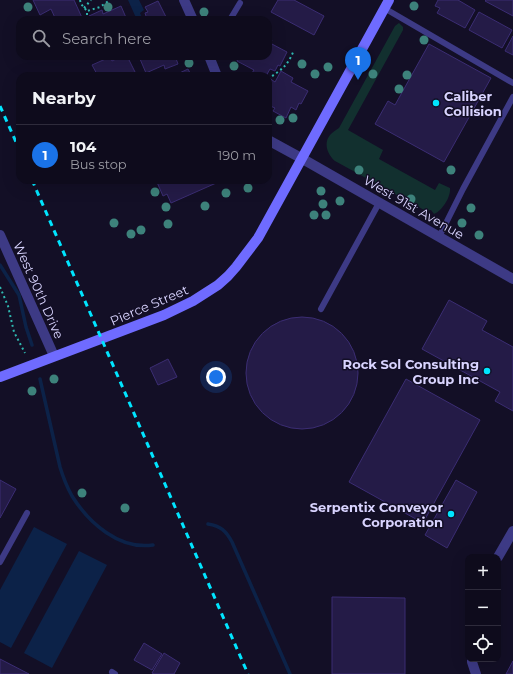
<!DOCTYPE html>
<meta charset="utf-8">
<style>
:root{--surface:#0e0b1c;--page:#171425;--text:#f1f3f6;--muted:#9b9ba3;--line:#2e2b3b;--accent:#1a73e8}
body{margin:0;font-family:Montserrat,sans-serif;background:var(--page);color:var(--text)}
.controls{position:absolute;right:12px;bottom:12px;display:grid;overflow:hidden;border-radius:8px;box-shadow:0 4px 16px #0002}
.controls button{width:36px;height:36px;display:grid;place-items:center;padding:0;border:0;border-bottom:1px solid var(--line);background:var(--surface);color:var(--text);font:20px sans-serif}
.you{position:absolute;left:216px;top:377px;width:14px;height:14px;margin:-10px;border:3px solid #fff;border-radius:50%;background:#1a73e8;box-shadow:0 0 0 6px #1a73e833}
.badge{display:grid;place-items:center;width:26px;height:26px;border-radius:50%;background:var(--accent);color:#fff;font-size:13px;font-weight:700}
.pin{position:absolute;translate:-50% -33px;filter:drop-shadow(0 1px 2px #0008)}
.pin::after{content:'';position:absolute;top:21px;width:14px;height:12px;background:inherit;clip-path:polygon(0 0,100% 0,50% 100%)}
.list{margin:0;padding:0;list-style:none}
h2{display:flex;justify-content:space-between;align-items:center;height:52px;margin:0;padding:0 16px;font-size:17px}
h2 small{font-size:13px;font-weight:400;color:var(--muted)}
.list li{display:grid;grid-template-columns:26px 1fr auto;gap:12px;align-items:center;box-sizing:border-box;height:60px;padding:0 16px;border-top:1px solid var(--line)}
.list b{display:block;font-size:15px;white-space:nowrap}
.list p{margin:0;font-size:13px;white-space:nowrap;color:var(--muted)}
.list em{font-size:13px;font-style:normal;color:var(--muted)}
.icon{flex:none;width:22px;height:22px;fill:none;stroke:currentColor;stroke-width:2;stroke-linecap:round;stroke-linejoin:round}
.map{position:relative;flex:none;width:513px;height:674px;overflow:hidden}
.search{position:absolute;background:var(--surface);box-shadow:0 4px 16px #0002;left:16px;top:16px;width:256px;height:44px;display:flex;align-items:center;gap:10px;box-sizing:border-box;padding:0 14px;border-radius:12px;color:var(--muted);font-size:15px}
.panel{position:absolute;background:var(--surface);box-shadow:0 4px 16px #0002;left:16px;top:72px;width:256px;height:112px;border-radius:12px}
.map>svg:first-child{display:block}
.green{fill:#12302f}
.water{fill:#0c2248}
.lines{fill:none;stroke-linecap:round;stroke-linejoin:round}
.stream{stroke:#0c2248;stroke-width:3.5}
.building{fill:#241b47;stroke:#3b2d73}
.path{stroke:#2fb8b0;stroke-width:2;stroke-dasharray:2 3;stroke-linecap:butt}
.lane{stroke:#3d3a85;stroke-width:6}
.street{stroke:#3d3a85;stroke-width:10}
.secondary{stroke:#6f6bff;stroke-width:10}
.rail{stroke:#00e5ff;stroke-width:3;stroke-dasharray:6 5;stroke-linecap:butt}
.tree{fill:#3d827b}
.poi-dot{fill:#00e5ff;stroke:#130f26;stroke-width:1.5}
.labels{text-anchor:middle;dominant-baseline:central;stroke-width:3;stroke-linejoin:round;paint-order:stroke}
.poi-label{font-size:13px;font-weight:bold;fill:#d9d4ff;stroke:#130f26;text-anchor:end}
.street-label{font-size:13px;fill:#d9d4ff;stroke:#130f26}
</style>
<div class="map">
<svg width="513" height="674" viewBox="0 0 513 674">
<rect width="100%" height="100%" fill="#130f26"/>
<path class="green" d="M399 23 403 27V30L348 130 383 150 379 159 435 190 439 183 450 188C451 197 442 211 434 214L431 210 426 211 335 161C327 154 323 142 331 134 333 132 336 130 339 128L395 26Z"/>
<g class="water">
<path d="M128 0H139L144 10 140 13 143 20H137Z"/>
<path d="M34 527 67 544 11 648 0 642V590Z"/>
<path d="M79 551 107 565 52 668 24 653Z"/>
</g>
<g class="lines">
<g class="stream">
<path d="M0 265 19 295 26 327 32 345"/>
<path d="M40 379 60 467C63 477 67 487 72 496 89 523 119 550 153 545"/>
<path d="M208 524C221 526 226 531 232 542L290 674"/>
</g>
</g>
<g class="building">
<path d="M33 0H74L83 20H56L51 9 40 15Z"/>
<path d="M278 0H294L324 16 314 35 271 12Z"/>
<path d="M438 0H458L475 10 465 28 437 13 440 8 435 6Z"/>
<path d="M486 0H513V16L485 1Z"/>
<path d="M158 1 166 17 160 20H151L150 18 147 19 145 13 148 12 145 7Z"/>
<path d="M121 6 127 20H91L89 16 102 10 103 14Z"/>
<path d="M479 12 512 30 502 48 469 30Z"/>
<path d="M513 36V55L505 51Z"/>
<path d="M268 37 272 40 270 43 287 52 280 66 278 65 275 71 270 69 266 76H258L252 73 254 70 237 61 239 56H268Z"/>
<path d="M429 44 491 78 444 162 375 124 388 101 395 105Z"/>
<path d="M122 56H127L137 76H110L109 74 105 76H98L92 65 110 57 112 61Z"/>
<path d="M142 56H175L178 64 165 69 164 65 146 73 140 59 142 58Z"/>
<path d="M188 69 190 73 186 75 187 76H173Z"/>
<path d="M281 71 293 78 291 82 308 91 301 104 299 103 296 110 291 107 286 118 273 111 275 108 268 105V80L269 78 275 82Z"/>
<path d="M156 180H223L171 203 167 194 163 196Z"/>
<path d="M449 300 487 321 482 330 513 347V411L495 401 500 392 422 349Z"/>
<circle cx="302" cy="373" r="56"/>
<path d="M168 359 177 377 158 385 150 368Z"/>
<path d="M406 379 480 420 423 523 349 482Z"/>
<path d="M0 480 16 489 0 518Z"/>
<path d="M456 480 477 492 447 548 425 535Z"/>
<path d="M332 597 405 598V674H332Z"/>
<path d="M144 643 162 654 152 670 134 660Z"/>
<path d="M164 653 180 663 174 674H154L152 673Z"/>
<path d="M0 659 29 674H0Z"/>
<path d="M513 661V674H506Z"/>
</g>
<g class="lines">
<g class="path">
<path d="M80 0 81 4 87 11"/>
<path d="M84 8 91 0"/>
<path d="M87 20V11L100 7 110 0"/>
<path d="M268 79C282 69 287 67 294 50"/>
<path d="M0 287 8 306 14 332 25 353"/>
</g>
<g class="lane">
<path d="M384 8 513 83"/>
<path d="M231 18 240 3"/>
<path d="M439 237 463 189 513 97"/>
<path d="M321 309 379 203"/>
<path d="M0 562 27 513"/>
<path d="M112 672 115 674"/>
</g>
<g class="street">
<path d="M184 0 193 20"/>
<path d="M209 56 217 76"/>
<path d="M268 140 301 158 513 279"/>
<path d="M0 235 54 356"/>
<path d="M498 557 513 531"/>
<path d="M472 659V662L476 674"/>
</g>
<path class="secondary" d="M0 377 164 315 193 301 218 285 228 276 236 267 258 238 389 0"/>
<g class="rail">
<path d="M0 106 20 151"/>
<path d="M32 180 248 674"/>
</g>
</g>
<g class="tree">
<circle cx="414" cy="6" r="4.5"/>
<circle cx="28" cy="7" r="4.5"/>
<circle cx="108" cy="7" r="4.5"/>
<circle cx="204" cy="12" r="4.5"/>
<circle cx="424" cy="40" r="4.5"/>
<circle cx="189" cy="63" r="4.5"/>
<circle cx="302" cy="64" r="4.5"/>
<circle cx="234" cy="66" r="4.5"/>
<circle cx="328" cy="67" r="4.5"/>
<circle cx="315" cy="74" r="4.5"/>
<circle cx="373" cy="74" r="4.5"/>
<circle cx="407" cy="75" r="4.5"/>
<circle cx="399" cy="89" r="4.5"/>
<circle cx="293" cy="118" r="4.5"/>
<circle cx="280" cy="120" r="4.5"/>
<circle cx="359" cy="170" r="4.5"/>
<circle cx="451" cy="170" r="4.5"/>
<circle cx="248" cy="188" r="4.5"/>
<circle cx="321" cy="191" r="4.5"/>
<circle cx="155" cy="192" r="4.5"/>
<circle cx="226" cy="193" r="4.5"/>
<circle cx="411" cy="199" r="4.5"/>
<circle cx="340" cy="201" r="4.5"/>
<circle cx="323" cy="204" r="4.5"/>
<circle cx="205" cy="206" r="4.5"/>
<circle cx="166" cy="207" r="4.5"/>
<circle cx="471" cy="208" r="4.5"/>
<circle cx="314" cy="215" r="4.5"/>
<circle cx="326" cy="215" r="4.5"/>
<circle cx="114" cy="223" r="4.5"/>
<circle cx="462" cy="223" r="4.5"/>
<circle cx="168" cy="224" r="4.5"/>
<circle cx="141" cy="230" r="4.5"/>
<circle cx="131" cy="234" r="4.5"/>
<circle cx="479" cy="235" r="4.5"/>
<circle cx="54" cy="379" r="4.5"/>
<circle cx="32" cy="391" r="4.5"/>
<circle cx="82" cy="493" r="4.5"/>
<circle cx="125" cy="508" r="4.5"/>
</g>
<g class="poi-dot">
<circle cx="436" cy="103" r="4"/>
<circle cx="487" cy="371" r="4"/>
<circle cx="451" cy="514" r="4"/>
</g>
<g class="labels">
<g class="poi-label">
<text x="444" y="96" text-anchor="start">Caliber<tspan x="444" dy="15">Collision</tspan></text>
<text x="479" y="364">Rock Sol Consulting<tspan x="479" dy="15">Group Inc</tspan></text>
<text x="443" y="507">Serpentix Conveyor<tspan x="443" dy="15">Corporation</tspan></text>
</g>
<g class="street-label">
<text transform="translate(414 207) rotate(30)">West 91st Avenue</text>
<text transform="translate(39 290) rotate(66)">West 90th Drive</text>
<text transform="translate(149 305) rotate(-23)">Pierce Street</text>
</g>
</g>
</svg>
<div class="controls">
<button>+</button>
<button>−</button>
<button><svg class="icon" aria-label="locate" viewBox="0 0 24 24"><circle cx="12" cy="12" r="6"/><path d="M12 2v4M12 18v4M2 12h4M18 12h4"/></svg></button>
</div>
<div class="you"></div>
<div class="pin badge" style="left:358px;top:80px">1</div>
<div class="search"><svg class="icon" aria-label="search" viewBox="0 0 24 24"><circle cx="10" cy="10" r="6"/><path d="M15 15l6 6"/></svg>Search here</div>
<section class="panel">
<h2>Nearby<small></small></h2>
<ul class="list">
<li><span class="badge">1</span><div><b>104</b><p>Bus stop</p></div><em>190 m</em></li>
</ul>
</section>
</div>
